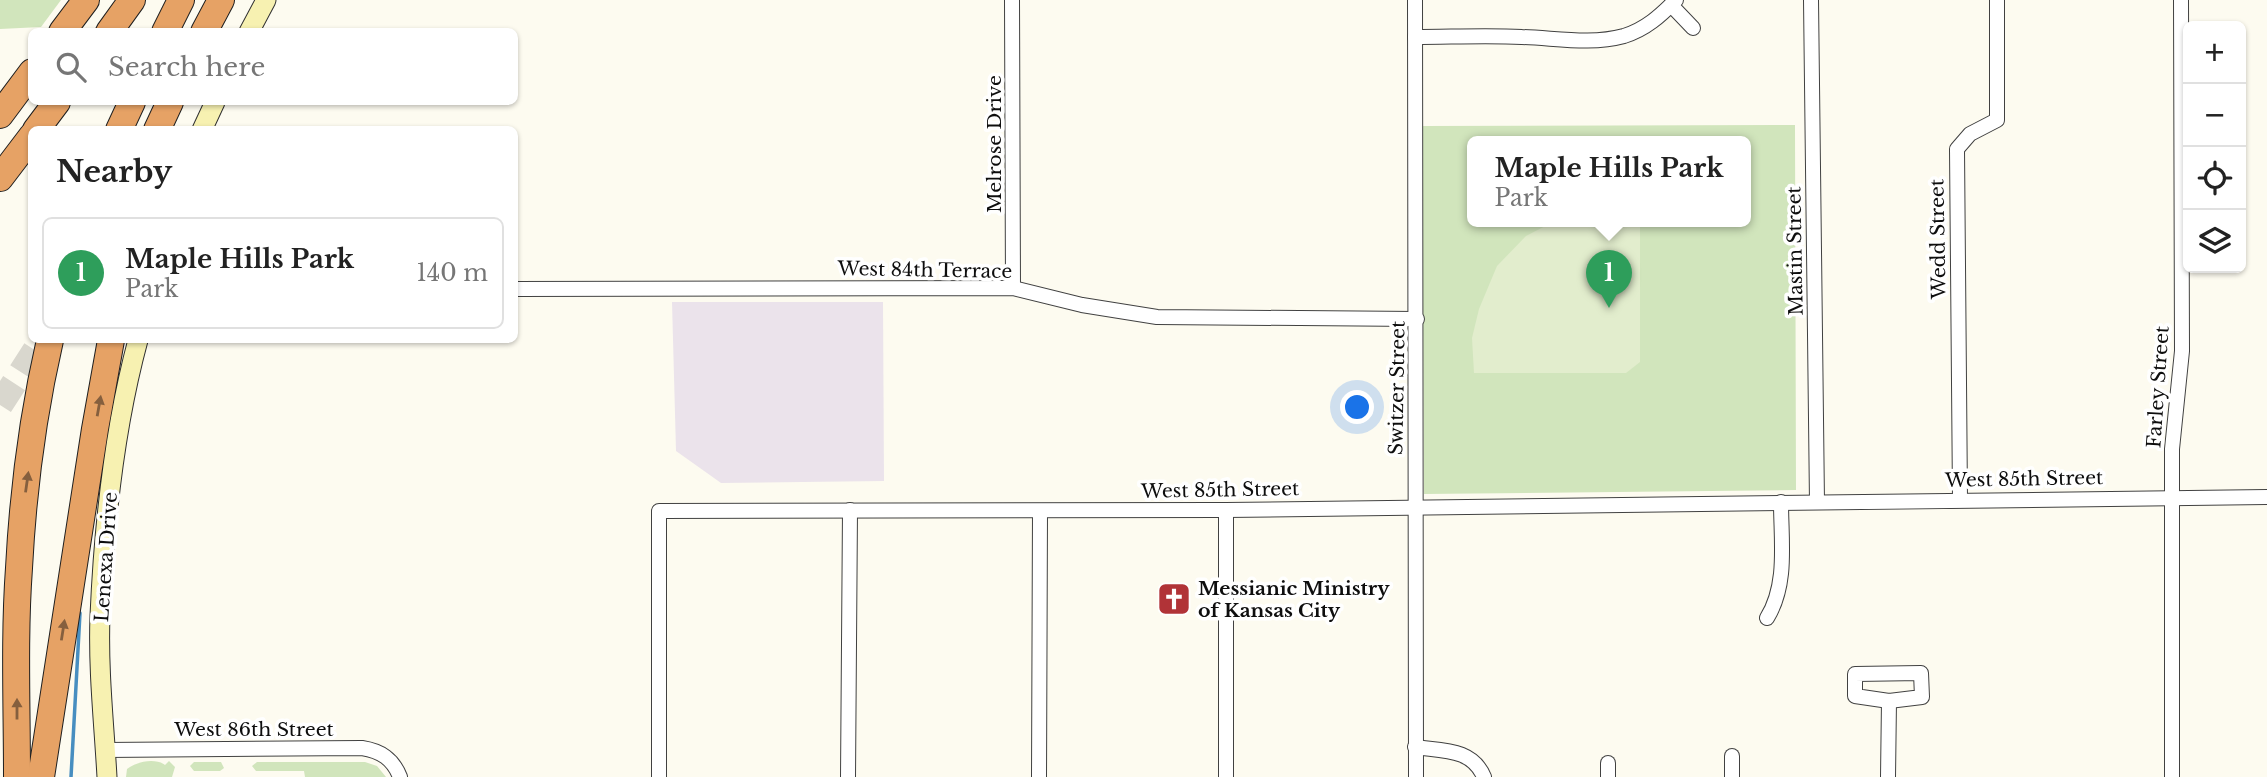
<!DOCTYPE html>
<meta charset="utf-8">
<style>
:root{--surface:#fff;--page:#f6f6f6;--text:#222;--muted:#767676;--line:#e0e0e0;--accent:#b13337}
body{margin:0;font-family:"Libre Baskerville",serif;background:var(--page);color:var(--text)}
.controls{position:absolute;right:21px;top:21px;display:grid;overflow:hidden;border-radius:10px;box-shadow:0 2px 5px #0004}
.controls button{width:63px;height:63px;display:grid;place-items:center;padding:0;border:0;border-bottom:2px solid var(--line);background:var(--surface);color:var(--text);font:35px sans-serif}
.you{position:absolute;left:1358px;top:408px;width:24px;height:24px;margin:-18px;border:5px solid #fff;border-radius:50%;background:#1a73e8;box-shadow:0 0 0 10px #1a73e833}
.badge{display:grid;place-items:center;width:46px;height:46px;border-radius:50%;background:var(--accent);color:#fff;font-size:23px;font-weight:700}
.pin{position:absolute;translate:-50% -58px;filter:drop-shadow(0 2px 4px #0008)}
.pin::after{content:'';position:absolute;top:37px;width:24px;height:21px;background:inherit;clip-path:polygon(0 0,100% 0,50% 100%)}
.popup{position:absolute;left:1467px;top:136px;width:284px;height:91px;box-sizing:border-box;display:grid;place-content:center;border-radius:10px;background:var(--surface);filter:drop-shadow(0 2px 5px #0005);font-size:23px;white-space:nowrap;color:var(--muted)}
.popup b{font-size:26px;color:var(--text)}
.popup::after{content:'';position:absolute;left:50%;top:100%;margin-left:-14px;border:14px solid transparent;border-top-color:var(--surface)}
.list{margin:0;padding:0;list-style:none}
h2{display:flex;justify-content:space-between;align-items:center;height:91px;margin:0;padding:0 28px;font-size:30px}
h2 small{font-size:23px;font-weight:400;color:var(--muted)}
.list li{display:grid;grid-template-columns:46px 1fr auto;gap:21px;align-items:center;box-sizing:border-box;height:112px;margin:0 14px 14px;padding:0 14px;border:2px solid var(--line);border-radius:10px}
.list b{display:block;font-size:26px;white-space:nowrap}
.list p{margin:0;font-size:23px;white-space:nowrap;color:var(--muted)}
.list em{font-size:23px;font-style:normal;color:var(--muted)}
.icon{flex:none;width:38px;height:38px;fill:none;stroke:currentColor;stroke-width:2;stroke-linecap:round;stroke-linejoin:round}
.map{position:relative;flex:none;width:2267px;height:777px;overflow:hidden}
.search{position:absolute;background:var(--surface);box-shadow:0 2px 5px #0004;left:28px;top:28px;width:490px;height:77px;display:flex;align-items:center;gap:18px;box-sizing:border-box;padding:0 24px;border-radius:10px;color:var(--muted);font-size:26px}
.panel{position:absolute;background:var(--surface);box-shadow:0 2px 5px #0004;left:28px;top:126px;width:490px;height:217px;border-radius:10px}
.map>svg:first-child{display:block}
.industrial{fill:#ebe3eb}
.green{fill:#d1e5bc;fill-rule:evenodd}
.pitch{fill:#e2edcd}
.lines{fill:none;stroke-linecap:round;stroke-linejoin:round}
.stream{stroke:#478ec0;stroke-width:3.5}
.highway-tunnel{stroke:#d9d7ce;stroke-width:26;stroke-dasharray:26 13;stroke-linecap:butt}
.street-casing{stroke:#414141;stroke-width:16}
.secondary-casing{stroke:#303030;stroke-width:21}
.highway-casing{stroke:#1f1f1f;stroke-width:28}
.street{stroke:#fff;stroke-width:14}
.secondary{stroke:#f7f1b1;stroke-width:19}
.highway{stroke:#e6a265;stroke-width:26}
.oneway{fill:#855f3e}
.labels{text-anchor:middle;dominant-baseline:central;stroke-width:7;stroke-linejoin:round;paint-order:stroke}
.street-label{font-size:19px;fill:#0e0e0e;stroke:#fff}
.poi-label{font-size:19px;font-weight:bold;fill:#0e0e0e;stroke:#fff;text-anchor:start}
</style>
<div class="map">
<svg width="2267" height="777" viewBox="0 0 2267 777">
<rect width="100%" height="100%" fill="#fdfbf0"/>
<path class="industrial" d="M672 302H883L884 481 721 483 676 451Z"/>
<g class="green">
<path d="M0 0H61L41 27 0 29Z"/>
<path d="M1795 125 1796 490 1424 494 1422 126ZM1472 142H1746V222H1472Z"/>
<path d="M169 761 175 767 172 777H126L127 769C137 761 156 758 165 765Z"/>
<path d="M194 762H221L224 768 220 771H194L190 766Z"/>
<path d="M257 762H365L377 766 386 777H305L304 771H256L252 766Z"/>
</g>
<path class="pitch" d="M1553 222H1640V362L1626 373H1474L1472 338 1479 309 1497 266 1526 236Z"/>
<g class="lines">
<path class="stream" d="M71 777 80 613"/>
<path class="highway-tunnel" d="M0 405 42 340"/>
<defs>
<g id="street">
<path d="M1012 0 1013 288"/>
<path d="M1415 0 1416 777"/>
<path d="M1811 0 1817 502"/>
<path d="M1671 5 1693 28"/>
<path d="M1415 37C1451 37 1487 35 1522 37 1556 38 1591 45 1624 36 1646 29 1660 16 1676 0"/>
<path d="M514 289 1013 288 1082 305 1157 317 1417 319"/>
<path d="M1960 499 1957 149 1970 134 1997 120V0"/>
<path d="M1767 618C1788 584 1781 541 1781 502"/>
<path d="M1921 673 1922 697 1889 701 1855 696V674Z"/>
<path d="M1415 747C1442 751 1472 748 1484 777"/>
<path d="M105 750 362 748C381 751 393 759 400 777"/>
<path d="M1608 763V777"/>
<path d="M659 777V511L1226 510 2267 497"/>
<path d="M848 777 850 510"/>
<path d="M1039 777 1040 511"/>
<path d="M1226 777V510"/>
<path d="M1732 777V756"/>
<path d="M1888 777 1889 701"/>
<path d="M2172 777V449L2182 351 2181 0"/>
</g>
<g id="secondary">
<path d="M249 32 266 0"/>
<path d="M202 130 215 102"/>
<path d="M107 777C104 723 98 670 100 616 104 523 114 429 138 340"/>
</g>
<g id="highway">
<path d="M62 32 86 0"/>
<path d="M109 32 132 0"/>
<path d="M165 32 181 0"/>
<path d="M204 32 221 0"/>
<path d="M0 115 32 72"/>
<path d="M36 130 57 102"/>
<path d="M119 130 132 102"/>
<path d="M157 130 170 102"/>
<path d="M0 178 32 136"/>
<path d="M17 777C17 707 14 637 19 568 23 491 33 414 50 340"/>
<path d="M41 777 95 429 111 340"/>
</g>
</defs>
<use href="#street" class="street-casing"/>
<use href="#secondary" class="secondary-casing"/>
<use href="#highway" class="highway-casing"/>
<use href="#street" class="street"/>
<use href="#secondary" class="secondary"/>
<use href="#highway" class="highway"/>
</g>
<defs><path id="oneway-solid" d="M-6-.8H1V-3.2L6.5 0L1 3.2V.8H-6Z" transform="scale(1.75)"/></defs>
<g class="oneway">
<use href="#oneway-solid" transform="translate(99 406) rotate(-80)"/>
<use href="#oneway-solid" transform="translate(27 482) rotate(-82)"/>
<use href="#oneway-solid" transform="translate(63 630) rotate(-81)"/>
<use href="#oneway-solid" transform="translate(17 709) rotate(-90)"/>
</g>
<defs>
<symbol id="church-square" viewBox="-11 -11 22 22"><rect x="-9" y="-9" width="18" height="18" rx="4" fill="#b13337" stroke="#fff"/><path d="M-1.2-6h2.4v3.5h3.3v2.4h-3.3V6h-2.4V-.1h-3.3v-2.4h3.3Z" fill="#fff"/></symbol>
</defs>
<g fill-rule="evenodd">
<use href="#church-square" x="1155" y="580" width="38" height="38"/>
</g>
<g class="labels">
<g class="street-label">
<text transform="translate(994 144) rotate(-90)">Melrose Drive</text>
<text transform="translate(1938 239) rotate(-91)">Wedd Street</text>
<text transform="translate(1795 251) rotate(-91)">Mastin Street</text>
<text transform="translate(925 270) rotate(1)">West 84th Terrace</text>
<text transform="translate(2158 387) rotate(-86)">Farley Street</text>
<text transform="translate(1397 388) rotate(-89)">Switzer Street</text>
<text transform="translate(2024 479) rotate(-1)">West 85th Street</text>
<text transform="translate(1220 490) rotate(-1)">West 85th Street</text>
<text transform="translate(106 557) rotate(-86)">Lenexa Drive</text>
<text x="254" y="729">West 86th Street</text>
</g>
<g class="poi-label">
<text x="1198" y="588">Messianic Ministry<tspan x="1198" dy="22">of Kansas City</tspan></text>
</g>
</g>
</svg>
<div class="controls">
<button>+</button>
<button>−</button>
<button><svg class="icon" aria-label="locate" viewBox="0 0 24 24"><circle cx="12" cy="12" r="6"/><path d="M12 2v4M12 18v4M2 12h4M18 12h4"/></svg></button>
<button><svg class="icon" aria-label="layers" viewBox="0 0 24 24"><path d="M12 4l9 5-9 5-9-5zM3 14l9 5 9-5"/></svg></button>
</div>
<div class="you"></div>
<div class="pin badge" style="left:1609px;top:308px;background:#2e9e5b">1</div>
<div class="popup"><b>Maple Hills Park</b>Park</div>
<div class="search"><svg class="icon" aria-label="search" viewBox="0 0 24 24"><circle cx="10" cy="10" r="6"/><path d="M15 15l6 6"/></svg>Search here</div>
<section class="panel">
<h2>Nearby<small></small></h2>
<ul class="list">
<li><span class="badge" style="background:#2e9e5b">1</span><div><b>Maple Hills Park</b><p>Park</p></div><em>140 m</em></li>
</ul>
</section>
</div>
